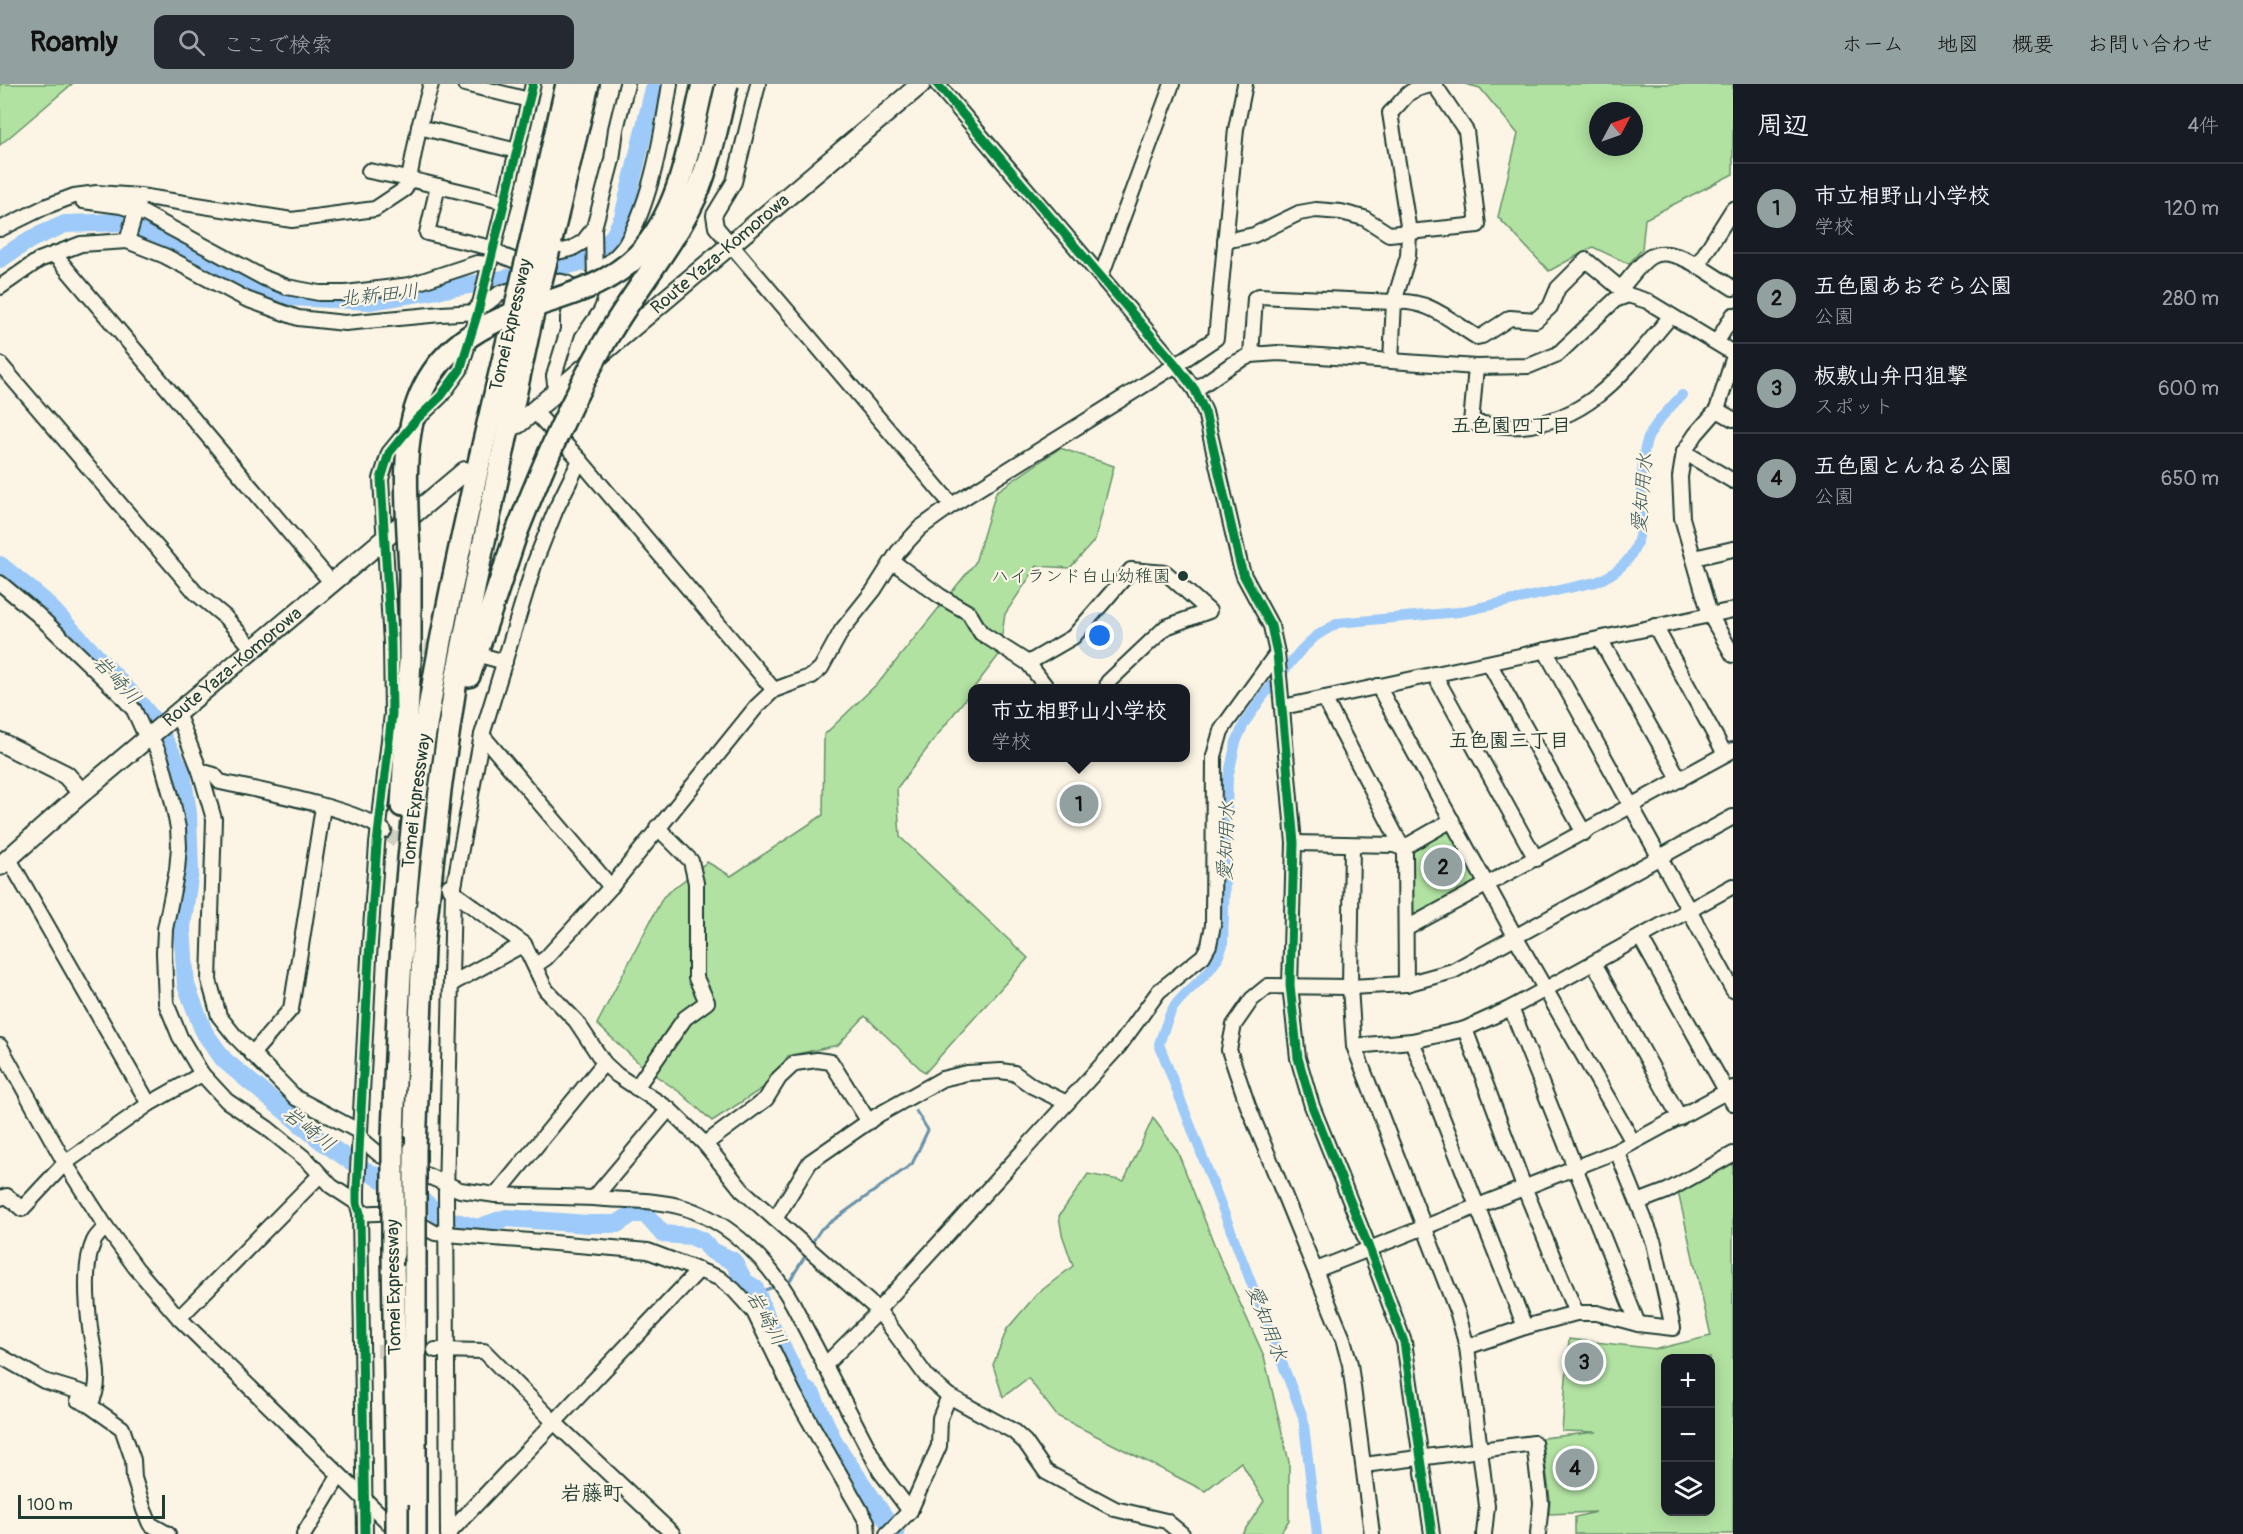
<!DOCTYPE html>
<html lang="ja">
<meta charset="utf-8">
<style>
:root{--surface:#171b24;--page:#242831;--text:#f1f3f6;--muted:#9ea1a6;--line:#363941;--accent:#92a19f}
body{margin:0;font-family:Pangolin,"Klee One",sans-serif;background:var(--page);color:var(--text)}
.controls{position:absolute;right:18px;bottom:18px;display:grid;overflow:hidden;border-radius:12px;box-shadow:0 3px 15px #0003}
.controls button{width:54px;height:54px;display:grid;place-items:center;padding:0;border:0;border-bottom:2px solid var(--line);background:var(--surface);color:var(--text);font:30px sans-serif}
.compass{position:absolute;left:1589px;top:18px;width:54px;height:54px;border-radius:50%;background:var(--surface);box-shadow:0 3px 15px #0003;rotate:49deg}
.scale{position:absolute;left:18px;bottom:15px;width:147px;box-sizing:border-box;padding-left:6px;border:3px solid #1f3d34;border-top:0;font-size:16px;line-height:21px;white-space:nowrap;color:#1f3d34;-webkit-text-stroke:4px #fcf5e5;paint-order:stroke}
.you{position:absolute;left:1100px;top:552px;width:21px;height:21px;margin:-15px;border:4px solid #fff;border-radius:50%;background:#1a73e8;box-shadow:0 0 0 9px #1a73e833}
.badge{display:grid;place-items:center;width:39px;height:39px;border-radius:50%;background:var(--accent);color:#111;font-size:20px;font-weight:700}
.pin{position:absolute;translate:-50% -50%;border:3px solid #fff;box-shadow:0 2px 6px #0006}
.popup{position:absolute;left:968px;top:600px;width:222px;height:78px;box-sizing:border-box;display:grid;place-content:center;border-radius:12px;background:var(--surface);filter:drop-shadow(0 2px 4px #0005);font-size:20px;white-space:nowrap;color:var(--muted)}
.popup b{font-size:22px;color:var(--text)}
.popup::after{content:'';position:absolute;left:50%;top:100%;margin-left:-12px;border:12px solid transparent;border-top-color:var(--surface)}
.list{margin:0;padding:0;list-style:none}
h2{display:flex;justify-content:space-between;align-items:center;height:78px;margin:0;padding:0 24px;font-size:26px}
h2 small{font-size:20px;font-weight:400;color:var(--muted)}
.list li{display:grid;grid-template-columns:39px 1fr auto;gap:18px;align-items:center;box-sizing:border-box;height:90px;padding:0 24px;border-top:2px solid var(--line)}
.list b{display:block;font-size:22px;white-space:nowrap}
.list p{margin:0;font-size:20px;white-space:nowrap;color:var(--muted)}
.list em{font-size:20px;font-style:normal;color:var(--muted)}
.icon{flex:none;width:33px;height:33px;fill:none;stroke:currentColor;stroke-width:2;stroke-linecap:round;stroke-linejoin:round}
.map{position:relative;flex:none;width:1733px;height:1450px;overflow:hidden}
header{display:flex;align-items:center;gap:36px;box-sizing:border-box;height:84px;padding:0 30px;background:var(--accent);color:#111}
header strong{font-size:28px}
nav{display:flex;gap:33px;margin-inline-start:auto;font-size:21px}
.search{width:420px;height:54px;background:var(--page);display:flex;align-items:center;gap:15px;box-sizing:border-box;padding:0 21px;border-radius:12px;color:var(--muted);font-size:22px}
main{display:flex}
aside{flex:1;background:var(--surface)}
.map>svg:first-child{display:block}
.green{fill:#b2e2a2;stroke:#68906b;stroke-width:1.5;fill-rule:evenodd}
.lines{fill:none;stroke-linecap:round;stroke-linejoin:round}
.stream{stroke:#6b92aa;stroke-width:3}
.canal{stroke:#9dcaf8;stroke-width:10}
.river{stroke:#9dcaf8;stroke-width:18}
.minor-tunnel{stroke:#d0d0c2;stroke-width:14;stroke-dasharray:14 7;stroke-linecap:butt}
.minor-casing{stroke:#1f3d34;stroke-width:18}
.major-casing{stroke:#1f3d34;stroke-width:22}
.highway-casing{stroke:#1f3d34;stroke-width:26}
.minor{stroke:#fcf5e5;stroke-width:14}
.major{stroke:#fcf5e5;stroke-width:18}
.highway{stroke:#fcf5e5;stroke-width:21}
.highway-bridge-casing{stroke:#1f3d34;stroke-width:26;stroke-linecap:butt}
.highway-bridge{stroke:#fcf5e5;stroke-width:21}
.cycleway-casing{stroke:#fcf5e5;stroke-width:13}
.cycleway{stroke:#00873e;stroke-width:9}
.poi-dot{fill:#1f3d34;stroke:#fcf5e5;stroke-width:2}
.labels{text-anchor:middle;dominant-baseline:central;stroke-width:4.5;stroke-linejoin:round;paint-order:stroke}
.street-label{font-size:18px;fill:#1f3d34;stroke:#fcf5e5}
.poi-label{font-size:18px;fill:#1f3d34;stroke:#fcf5e5;text-anchor:end}
.water-label{font-size:20px;font-style:italic;fill:#38595b;stroke:#fcf5e5}
.neighbourhood-label{font-size:20px;font-weight:bold;fill:#1f3d34;stroke:#fcf5e5}
.quarter-label{font-size:21px;font-weight:bold;fill:#1f3d34;stroke:#fcf5e5}
</style>
<header>
<strong>Roamly</strong>
<div class="search"><svg class="icon" aria-label="search" viewBox="0 0 24 24"><circle cx="10" cy="10" r="6"/><path d="M15 15l6 6"/></svg>ここで検索</div>
<nav><a>ホーム</a><a>地図</a><a>概要</a><a>お問い合わせ</a></nav>
</header>
<main>
<div class="map">
<svg width="1733" height="1450" viewBox="0 0 1733 1450">
<rect width="100%" height="100%" fill="#fcf5e5"/>
<filter id="ink" filterUnits="userSpaceOnUse"><feTurbulence type="fractalNoise" baseFrequency=".0167" numOctaves="2"/><feDisplacementMap in="SourceGraphic" scale="12" xChannelSelector="R" yChannelSelector="G"/><feConvolveMatrix kernelMatrix="1 2 1 2 8 2 1 2 1" color-interpolation-filters="sRGB"/></filter>
<g filter="url(#ink)">
<g class="green">
<path d="M0 0H72L0 61Z"/>
<path d="M1465 0H1733V90L1645 135 1642 165 1629 180 1593 163 1549 187 1498 133 1518 50 1480 4ZM1598 27H1634V63H1598Z"/>
<path d="M1060 364 1114 382 1095 456 1070 484 1037 482 1005 530 999 571 897 704 900 753 1028 874 925 989 865 932 838 961 788 972 769 1000 712 1037 681 1009 643 983 597 940 663 813 707 778 731 792 823 731 824 651 880 597 975 479 996 408Z"/>
<path d="M1451 740 1484 799 1410 840 1411 767Z"/>
<path d="M1153 1034 1177 1066 1220 1175 1264 1272 1289 1378V1436L1280 1450H1242L1264 1417 1241 1378 1205 1407 1057 1332 1028 1294 1003 1313 993 1281 1007 1245 1037 1210 1073 1182 1062 1150 1059 1132 1088 1090 1124 1097Z"/>
<path d="M1733 1076V1450H1575V1433L1596 1428 1549 1430 1550 1415 1542 1354 1597 1348 1562 1347 1569 1255 1657 1265 1711 1252 1678 1108ZM1666 1274H1710V1428H1666Z"/>
</g>
<g class="lines">
<g class="stream">
<path d="M636 158 645 136"/>
<path d="M811 1160 821 1145 912 1080 928 1046 916 1027"/>
<path d="M785 1200 789 1198 807 1169"/>
<path d="M755 1204 765 1206 776 1202"/>
</g>
<path class="canal" d="M1317 1450 1303 1333 1159 960C1163 949 1167 935 1173 924 1190 900 1213 893 1223 861L1228 694 1236 658 1244 640 1264 611 1301 566 1316 552 1338 539 1459 528 1596 498C1649 476 1641 439 1642 390 1643 378 1643 365 1648 354 1656 337 1670 324 1682 311"/>
<g class="river">
<path d="M0 175 31 155 65 140 123 138 147 147 244 202 290 213 370 217 493 197 583 178 603 165 615 150 623 133 655 0"/>
<path d="M0 481 44 517 135 614 154 637 182 688 188 729 190 787 182 843 186 901 204 948 224 976 320 1056 361 1084 427 1120 442 1134 477 1144 506 1134 588 1140H617L632 1130H645L663 1150 691 1152 702 1157 712 1167 733 1177 745 1198 755 1204 767 1234 803 1304 812 1310 835 1360 896 1450"/>
</g>
<g class="minor-tunnel">
<path d="M404 559 446 566"/>
<path d="M386 748 446 798"/>
<path d="M377 1267 435 1266"/>
</g>
<defs>
<g id="minor">
<path d="M465 0 529 16"/>
<path d="M758 0 734 98 714 131 716 143 952 421"/>
<path d="M937 0 1176 281 1195 306 1205 328 1240 480 1244 492 1271 542 1277 569 1294 759 1290 901 1298 974 1312 1022 1369 1164 1404 1258 1432 1450"/>
<path d="M1434 0 1466 47 1478 141 1409 148 1390 29C1397 23 1401 17 1407 11 1413 4 1426 3 1434 0Z"/>
<path d="M419 43 517 67"/>
<path d="M369 87 409 95 419 43 431 0"/>
<path d="M438 102 427 149 492 164 503 172 516 177 571 165 583 158 594 144 612 76 616 45 627 0"/>
<path d="M83 117 121 122 143 129 264 194 287 203 319 209H346L410 201 477 179 489 180"/>
<path d="M0 145 47 122 74 112 97 109 140 112 292 136 375 125 405 105 409 95 505 118"/>
<path d="M127 157 138 120"/>
<path d="M1225 157 1254 151 1299 129 1316 126 1341 128 1364 134 1389 150 1409 148 1408 172 1394 218 1391 277"/>
<path d="M54 170 331 498"/>
<path d="M1697 182 1733 125"/>
<path d="M596 189C607 180 619 172 626 160 652 115 662 51 670 0"/>
<path d="M1101 192 1172 0"/>
<path d="M0 203 39 176 81 160 127 157 165 172 246 215 298 234 345 239 441 230 478 228"/>
<path d="M1621 204C1630 195 1639 180 1650 173 1673 159 1713 192 1733 204"/>
<path d="M478 222 485 221 500 209 553 196 567 199 572 217 568 234V246L554 292 556 308"/>
<path d="M568 246 587 219 595 197 594 144"/>
<path d="M1717 258 1733 231"/>
<path d="M1251 271 1255 214 1259 212 1394 218C1429 215 1449 236 1477 253L1482 252 1510 234 1536 236 1550 223 1558 204 1586 176 1628 211 1647 217 1733 269"/>
<path d="M1733 275 1717 326 1696 350 1684 368 1680 393 1682 434 1710 531 1733 571"/>
<path d="M0 280 196 509 225 533 253 565"/>
<path d="M1476 283 1471 339C1488 340 1506 343 1522 342 1593 336 1628 282 1671 232"/>
<path d="M1195 306 1231 281 1251 271 1278 269 1476 283 1529 282 1558 270 1615 216 1628 211"/>
<path d="M1717 326 1733 335"/>
<path d="M534 327 580 376 774 606"/>
<path d="M1684 368 1733 397"/>
<path d="M1694 474 1733 465"/>
<path d="M893 478 940 512 969 529 981 549 1028 579 1047 604"/>
<path d="M0 499 37 530 121 611 134 626 144 648 155 661 161 675 172 715 178 744 179 763 177 786 165 845 164 869 166 919 180 953 202 990"/>
<path d="M1655 542 1725 670"/>
<path d="M1600 555 1680 696"/>
<path d="M1545 566 1733 906"/>
<path d="M487 573 505 578"/>
<path d="M1028 579 1073 553 1131 486 1166 489 1209 527 1166 543 1108 598 1107 604"/>
<path d="M1489 579 1584 749"/>
<path d="M1434 590 1536 775"/>
<path d="M1378 602 1516 854 1633 1058"/>
<path d="M1324 614 1405 769 1406 900"/>
<path d="M1283 623 1733 526"/>
<path d="M177 629 200 687 214 691 220 698C257 706 359 725 384 747"/>
<path d="M482 651 611 803"/>
<path d="M200 687 214 735 209 896 219 932 235 952 296 1014 360 1048"/>
<path d="M1294 759 1394 761 1403 764 1452 736"/>
<path d="M1352 761 1350 903 1354 962 1458 1230 1467 1263 1487 1422 1484 1450"/>
<path d="M9 775 149 1020"/>
<path d="M449 802 453 808 524 860 546 906 576 937 604 979 617 991 669 1025 705 1060 742 1106 878 1226 927 1293 949 1312 1013 1347 1025 1358 1046 1388 1115 1425 1166 1437 1182 1450"/>
<path d="M1407 844 1733 666"/>
<path d="M1640 853 1733 1019"/>
<path d="M1594 879 1680 1034"/>
<path d="M536 881 546 874 611 803 757 622 774 606 812 592 821 584 842 546 874 506 898 468 920 444 952 421 1176 281 1216 254 1236 45 1245 0"/>
<path d="M451 900 524 860"/>
<path d="M1511 924 1638 1240"/>
<path d="M1465 945 1524 1103 1576 1229"/>
<path d="M1412 957 1525 1243"/>
<path d="M0 962 65 1079 106 1143 136 1184 179 1234 398 1448"/>
<path d="M1354 962 1412 957 1465 945 1511 924 1733 802"/>
<path d="M252 970 291 925 323 723"/>
<path d="M636 1004 685 934 707 918 696 894V799L691 777 657 743"/>
<path d="M360 1054 380 1071 460 1106 496 1111 594 1114 669 1025"/>
<path d="M705 1060 766 1015 779 994 795 979 817 976 831 978 869 1038"/>
<path d="M496 1111 604 979"/>
<path d="M0 1114 7 1112 22 1125 65 1079 149 1020 202 990 227 1017 267 1044 308 1077 331 1102 357 1119"/>
<path d="M594 1114C624 1117 656 1115 685 1124 732 1139 770 1179 793 1220L880 1387 910 1427"/>
<path d="M1638 1118 1667 1107 1733 1070"/>
<path d="M360 1129C370 1130 382 1128 390 1129 406 1131 421 1141 435 1149L648 1167 719 1194 734 1206 754 1228 794 1310 867 1438 868 1450"/>
<path d="M775 1135 810 1078 878 1031 942 995 967 989 1001 987 1014 989 1032 1002 1067 1019"/>
<path d="M1316 1186 1617 1067 1733 1004"/>
<path d="M179 1234 320 1091"/>
<path d="M1467 1263 1525 1243 1576 1229H1597L1638 1240 1673 1244 1654 1159 1617 1067"/>
<path d="M435 1266 484 1267 554 1338 673 1450"/>
<path d="M0 1272 44 1297 84 1309 93 1314"/>
<path d="M824 1282 875 1231 878 1226 1119 962 1159 907 1203 872 1209 861 1213 841 1214 672 1221 647 1227 638 1277 569"/>
<path d="M78 1316 89 1321 122 1344 133 1376 134 1394 144 1426 150 1440 168 1450"/>
<path d="M89 1321C105 1301 93 1267 90 1244 87 1220 83 1180 94 1157 96 1152 102 1147 106 1143"/>
<path d="M1364 1381 1534 1359 1541 1419 1538 1450"/>
<path d="M304 1450 339 1392"/>
<path d="M365 1450 360 1129 357 1119V1106L369 873 377 760 392 630 391 559 381 395 389 369 416 336 441 312 460 286 478 228 533 0"/>
<path d="M448 1450 446 1110 453 808 482 651 535 478 556 425 580 376"/>
<path d="M448 1450 699 1186"/>
<path d="M887 1450 910 1427 939 1362 940 1334 949 1312"/>
<path d="M1372 1450 1350 1280 1343 1255 1248 1022 1229 966 1234 941 1252 915 1268 902 1350 903 1406 900 1453 887 1733 733"/>
</g>
<g id="major">
<path id="s1" d="M518 340 921 0"/>
<path d="M0 658 66 691 82 709"/>
<path id="s2" d="M0 782 82 709 465 387"/>
</g>
<g id="highway">
<path d="M549 165 588 0"/>
<path d="M529 166 567 0"/>
<path d="M469 592 516 450"/>
<path d="M402 722 410 576V487"/>
<path id="s3" d="M393 1052C397 936 402 820 417 704 438 547 475 393 512 239"/>
<path d="M415 1064 423 864 440 706 456 596 476 495 530 241"/>
<path d="M393 1170 397 1420"/>
<path d="M415 1182V1450"/>
</g>
</defs>
<use href="#minor" class="minor-casing"/>
<use href="#major" class="major-casing"/>
<use href="#highway" class="highway-casing"/>
<use href="#minor" class="minor"/>
<use href="#major" class="major"/>
<use href="#highway" class="highway"/>
<defs>
<g id="highway-bridge">
<path d="M512 239 529 166"/>
<path d="M530 241 549 165"/>
<path d="M516 450C543 382 571 315 608 252 635 205 672 163 695 114 711 77 718 38 727 0"/>
<path d="M410 487C404 365 389 270 529 224 567 211 609 201 638 171 682 125 689 59 703 0"/>
<path d="M393 1170V1052"/>
<path d="M415 1182V1064"/>
<path d="M397 1450V1420"/>
</g>
</defs>
<use href="#highway-bridge" class="highway-bridge-casing"/>
<use href="#highway-bridge" class="highway-bridge"/>
<defs>
<g id="cycleway">
<path d="M937 0 1176 281 1195 306 1205 328 1240 480 1244 492 1271 542 1277 569 1294 759 1290 901 1298 974 1312 1022 1369 1164 1404 1258 1432 1450"/>
<path d="M365 1450 360 1129 357 1119V1106L369 873 377 760 392 630 391 559 381 395 389 369 416 336 441 312 460 286 478 228 533 0"/>
</g>
</defs>
<use href="#cycleway" class="cycleway-casing"/>
<use href="#cycleway" class="cycleway"/>
</g>
</g>
<circle class="poi-dot" cx="1183" cy="492" r="6"/>
<g class="labels">
<g class="street-label">
<text stroke="none"><textPath href="#s1" startOffset="264">Route Yaza-Komorowa</textPath></text>
<text transform="translate(511 241) rotate(-77)">Tomei Expressway</text>
<text stroke="none"><textPath href="#s2" startOffset="306">Route Yaza-Komorowa</textPath></text>
<text stroke="none"><textPath href="#s3" startOffset="336">Tomei Expressway</textPath></text>
<text transform="translate(394 1203) rotate(-91)">Tomei Expressway</text>
</g>
<g class="poi-label">
<text x="1171" y="492">ハイランド白山幼稚園</text>
</g>
<g class="water-label">
<text transform="translate(379 211) rotate(-6)">北新田川</text>
<text transform="translate(1642 409) rotate(-85)">愛知用水</text>
<text transform="translate(117 596) rotate(47)">岩崎川</text>
<text transform="translate(1226 757) rotate(-88)">愛知用水</text>
<text transform="translate(309 1045) rotate(38)">岩崎川</text>
<text transform="translate(766 1234) rotate(61)">岩崎川</text>
<text transform="translate(1267 1239) rotate(69)">愛知用水</text>
</g>
<g class="neighbourhood-label">
<text x="1511" y="341">五色園四丁目</text>
<text x="1509" y="656">五色園三丁目</text>
</g>
<g class="quarter-label">
<text x="592" y="1409">岩藤町</text>
</g>
</g>
</svg>
<div class="controls">
<button>+</button>
<button>−</button>
<button><svg class="icon" aria-label="layers" viewBox="0 0 24 24"><path d="M12 4l9 5-9 5-9-5zM3 14l9 5 9-5"/></svg></button>
</div>
<svg class="compass" viewBox="-18 -18 36 36"><path d="M0-13l5 13h-10z" fill="#e53935"/><path d="M0 13l5-13h-10z" fill="#9ea1a6"/></svg>
<div class="scale">100 m</div>
<div class="you"></div>
<div class="pin badge" style="left:1079px;top:720px">1</div>
<div class="popup"><b>市立相野山小学校</b>学校</div>
<div class="pin badge" style="left:1443px;top:783px">2</div>
<div class="pin badge" style="left:1584px;top:1278px">3</div>
<div class="pin badge" style="left:1575px;top:1384px">4</div>
</div>
<aside>
<h2>周辺<small>4件</small></h2>
<ul class="list">
<li><span class="badge">1</span><div><b>市立相野山小学校</b><p>学校</p></div><em>120 m</em></li>
<li><span class="badge">2</span><div><b>五色園あおぞら公園</b><p>公園</p></div><em>280 m</em></li>
<li><span class="badge">3</span><div><b>板敷山弁円狙撃</b><p>スポット</p></div><em>600 m</em></li>
<li><span class="badge">4</span><div><b>五色園とんねる公園</b><p>公園</p></div><em>650 m</em></li>
</ul>
</aside>
</main>
